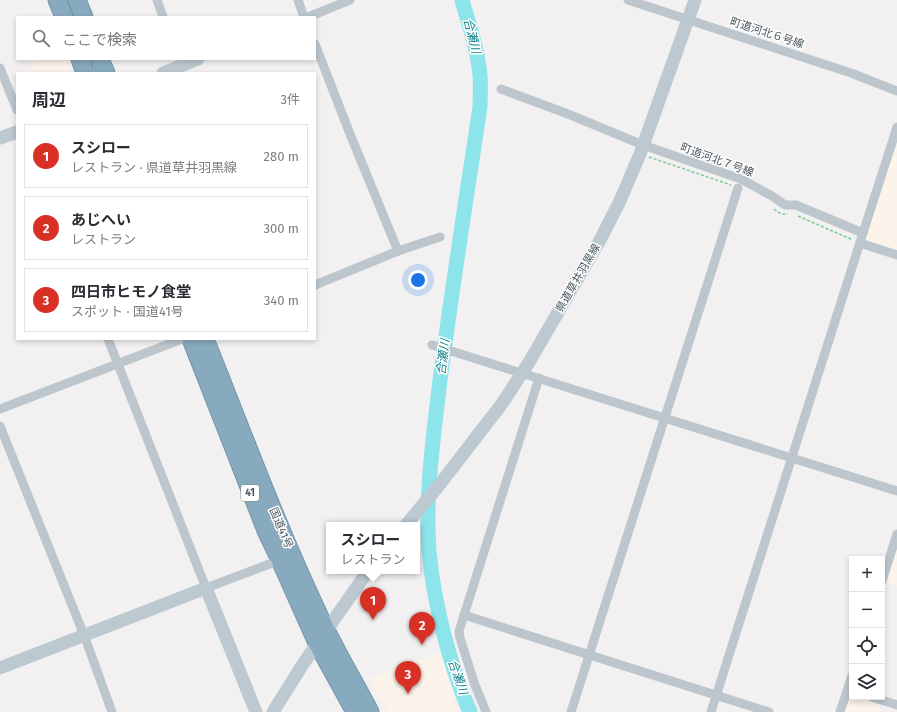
<!DOCTYPE html>
<html lang="ja">
<meta charset="utf-8">
<style>
:root{--surface:#fff;--page:#f7f7f7;--text:#2b2b33;--muted:#7c7c81;--line:#e1e1e2;--accent:#d93025}
body{margin:0;font-family:"Fira Sans","Noto Sans JP",sans-serif;background:var(--page);color:var(--text)}
.controls{position:absolute;right:12px;bottom:12px;display:grid;overflow:hidden;border-radius:0px;box-shadow:0 2px 6px #0003}
.controls button{width:36px;height:36px;display:grid;place-items:center;padding:0;border:0;border-bottom:1px solid var(--line);background:var(--surface);color:var(--text);font:20px sans-serif}
.you{position:absolute;left:418px;top:280px;width:14px;height:14px;margin:-10px;border:3px solid #fff;border-radius:50%;background:#1a73e8;box-shadow:0 0 0 6px #1a73e833}
.badge{display:grid;place-items:center;width:26px;height:26px;border-radius:50%;background:var(--accent);color:#fff;font-size:13px;font-weight:700}
.pin{position:absolute;translate:-50% -33px;filter:drop-shadow(0 1px 2px #0008)}
.pin::after{content:'';position:absolute;top:21px;width:14px;height:12px;background:inherit;clip-path:polygon(0 0,100% 0,50% 100%)}
.popup{position:absolute;left:326px;top:522px;width:94px;height:52px;box-sizing:border-box;display:grid;place-content:center;border-radius:0px;background:var(--surface);filter:drop-shadow(0 1px 3px #0005);font-size:13px;white-space:nowrap;color:var(--muted)}
.popup b{font-size:15px;color:var(--text)}
.popup::after{content:'';position:absolute;left:50%;top:100%;margin-left:-8px;border:8px solid transparent;border-top-color:var(--surface)}
.list{margin:0;padding:0;list-style:none}
h2{display:flex;justify-content:space-between;align-items:center;height:52px;margin:0;padding:0 16px;font-size:17px}
h2 small{font-size:13px;font-weight:400;color:var(--muted)}
.list li{display:grid;grid-template-columns:26px 1fr auto;gap:12px;align-items:center;box-sizing:border-box;height:64px;margin:0 8px 8px;padding:0 8px;border:1px solid var(--line);border-radius:0px}
.list b{display:block;font-size:15px;white-space:nowrap}
.list p{margin:0;font-size:13px;white-space:nowrap;color:var(--muted)}
.list em{font-size:13px;font-style:normal;color:var(--muted)}
.icon{flex:none;width:22px;height:22px;fill:none;stroke:currentColor;stroke-width:2;stroke-linecap:round;stroke-linejoin:round}
.map{position:relative;flex:none;width:897px;height:712px;overflow:hidden}
.search{position:absolute;background:var(--surface);box-shadow:0 2px 6px #0003;left:16px;top:16px;width:300px;height:44px;display:flex;align-items:center;gap:10px;box-sizing:border-box;padding:0 14px;border-radius:0px;color:var(--muted);font-size:15px}
.panel{position:absolute;background:var(--surface);box-shadow:0 2px 6px #0003;left:16px;top:72px;width:300px;height:268px;border-radius:0px}
.map>svg:first-child{display:block}
.commercial{fill:#fcf4ea}
.lines{fill:none;stroke-linecap:round;stroke-linejoin:round}
.river{stroke:#8de5eb;stroke-width:15}
.highway-casing{stroke:#7395aa;stroke-width:19}
.path{stroke:#77cd97;stroke-width:1.5;stroke-dasharray:3 2;stroke-linecap:butt}
.street{stroke:#bcc6cc;stroke-width:9}
.secondary{stroke:#bcc9d1;stroke-width:13}
.highway{stroke:#88aabe;stroke-width:17}
.labels{text-anchor:middle;dominant-baseline:central;stroke-width:3;stroke-linejoin:round;paint-order:stroke}
.shield{fill:#fff;stroke:#7f898e;stroke-width:1}
.shield-label{font-size:10px;font-weight:bold;fill:#48565d}
.street-label{font-size:11px;fill:#48565d;stroke:#fff}
.water-label{font-size:12px;font-style:italic;fill:#0f838b;stroke:#fff}
</style>
<div class="map">
<svg width="897" height="712" viewBox="0 0 897 712">
<rect width="100%" height="100%" fill="#f2f0f0"/>
<g class="commercial">
<path d="M31 59H66L71 73H19L34 67Z"/>
<path d="M893 145 897 147V252L866 243 864 237Z"/>
<path d="M897 547V587L884 582Z"/>
<path d="M440 653 459 712H388L369 678Z"/>
<path d="M852 693V697H864L881 703 878 712H843L848 696Z"/>
</g>
<g class="lines">
<path class="river" d="M462 0C469 25 478 50 480 76 481 86 480 97 480 107 466 200 451 294 439 388 433 441 425 497 429 551 434 604 449 663 470 712"/>
<defs>
<g id="highway">
<path d="M57 0 64 17"/>
<path d="M77 0 84 17"/>
<path d="M80 59 85 73"/>
<path d="M100 59 106 73"/>
<path d="M191 339 267 533 280 560 317 643 355 712"/>
<path d="M205 339C242 431 276 524 318 613 333 647 353 679 370 712"/>
</g>
</defs>
<use href="#highway" class="highway-casing"/>
<g class="path">
<path d="M649 157 731 185"/>
<path d="M774 209 781 214H788"/>
<path d="M798 216 853 240"/>
</g>
<g class="street">
<path d="M157 0 163 17"/>
<path d="M298 0 304 17"/>
<path d="M628 0 851 73 897 91"/>
<path d="M308 17 350 0"/>
<path d="M315 44 350 134 398 251"/>
<path d="M0 68 17 110"/>
<path d="M501 89 568 114 643 145 741 179 772 196 785 205H796L863 233 897 127"/>
<path d="M860 243 897 255"/>
<path d="M315 285 398 251 440 237"/>
<path d="M108 339 206 588 280 560"/>
<path d="M432 345 897 491"/>
<path d="M0 409 182 339"/>
<path d="M0 426 84 635 112 712"/>
<path d="M882 581 897 534"/>
<path d="M464 615 769 712"/>
<path d="M872 697 897 705"/>
<path d="M486 712 475 685 460 638 459 631 539 378"/>
<path d="M571 712 738 188"/>
<path d="M711 712 863 233"/>
<path d="M840 712 852 676"/>
</g>
<g class="secondary">
<path d="M163 73 198 59"/>
<path d="M0 138 17 132"/>
<path d="M406 525 440 484 501 405 528 364 600 240 619 203 640 154 695 0"/>
<path d="M0 668 206 588 256 712"/>
<path d="M273 712 303 664 368 571"/>
</g>
<use href="#highway" class="highway"/>
</g>
<g class="labels">
<rect class="shield" x="241" y="485" width="18" height="16" rx="3"/>
<g class="shield-label">
<text x="250" y="493">41</text>
</g>
<g class="street-label">
<text transform="translate(767 33) rotate(18)">町道河北６号線</text>
<text transform="translate(717 160) rotate(20)">町道河北７号線</text>
<text transform="translate(578 278) rotate(-60)">県道草井羽黒線</text>
<text transform="translate(281 528) rotate(67)">国道41号</text>
</g>
<g class="water-label">
<text transform="translate(472 36) rotate(76)">合瀬川</text>
<text transform="translate(443 357) rotate(-83)">合瀬川</text>
<text transform="translate(458 677) rotate(71)">合瀬川</text>
</g>
</g>
</svg>
<div class="controls">
<button>+</button>
<button>−</button>
<button><svg class="icon" aria-label="locate" viewBox="0 0 24 24"><circle cx="12" cy="12" r="6"/><path d="M12 2v4M12 18v4M2 12h4M18 12h4"/></svg></button>
<button><svg class="icon" aria-label="layers" viewBox="0 0 24 24"><path d="M12 4l9 5-9 5-9-5zM3 14l9 5 9-5"/></svg></button>
</div>
<div class="you"></div>
<div class="pin badge" style="left:373px;top:620px">1</div>
<div class="popup"><b>スシロー</b>レストラン</div>
<div class="pin badge" style="left:422px;top:645px">2</div>
<div class="pin badge" style="left:408px;top:694px">3</div>
<div class="search"><svg class="icon" aria-label="search" viewBox="0 0 24 24"><circle cx="10" cy="10" r="6"/><path d="M15 15l6 6"/></svg>ここで検索</div>
<section class="panel">
<h2>周辺<small>3件</small></h2>
<ul class="list">
<li><span class="badge">1</span><div><b>スシロー</b><p>レストラン · 県道草井羽黒線</p></div><em>280 m</em></li>
<li><span class="badge">2</span><div><b>あじへい</b><p>レストラン</p></div><em>300 m</em></li>
<li><span class="badge">3</span><div><b>四日市ヒモノ食堂</b><p>スポット · 国道41号</p></div><em>340 m</em></li>
</ul>
</section>
</div>
